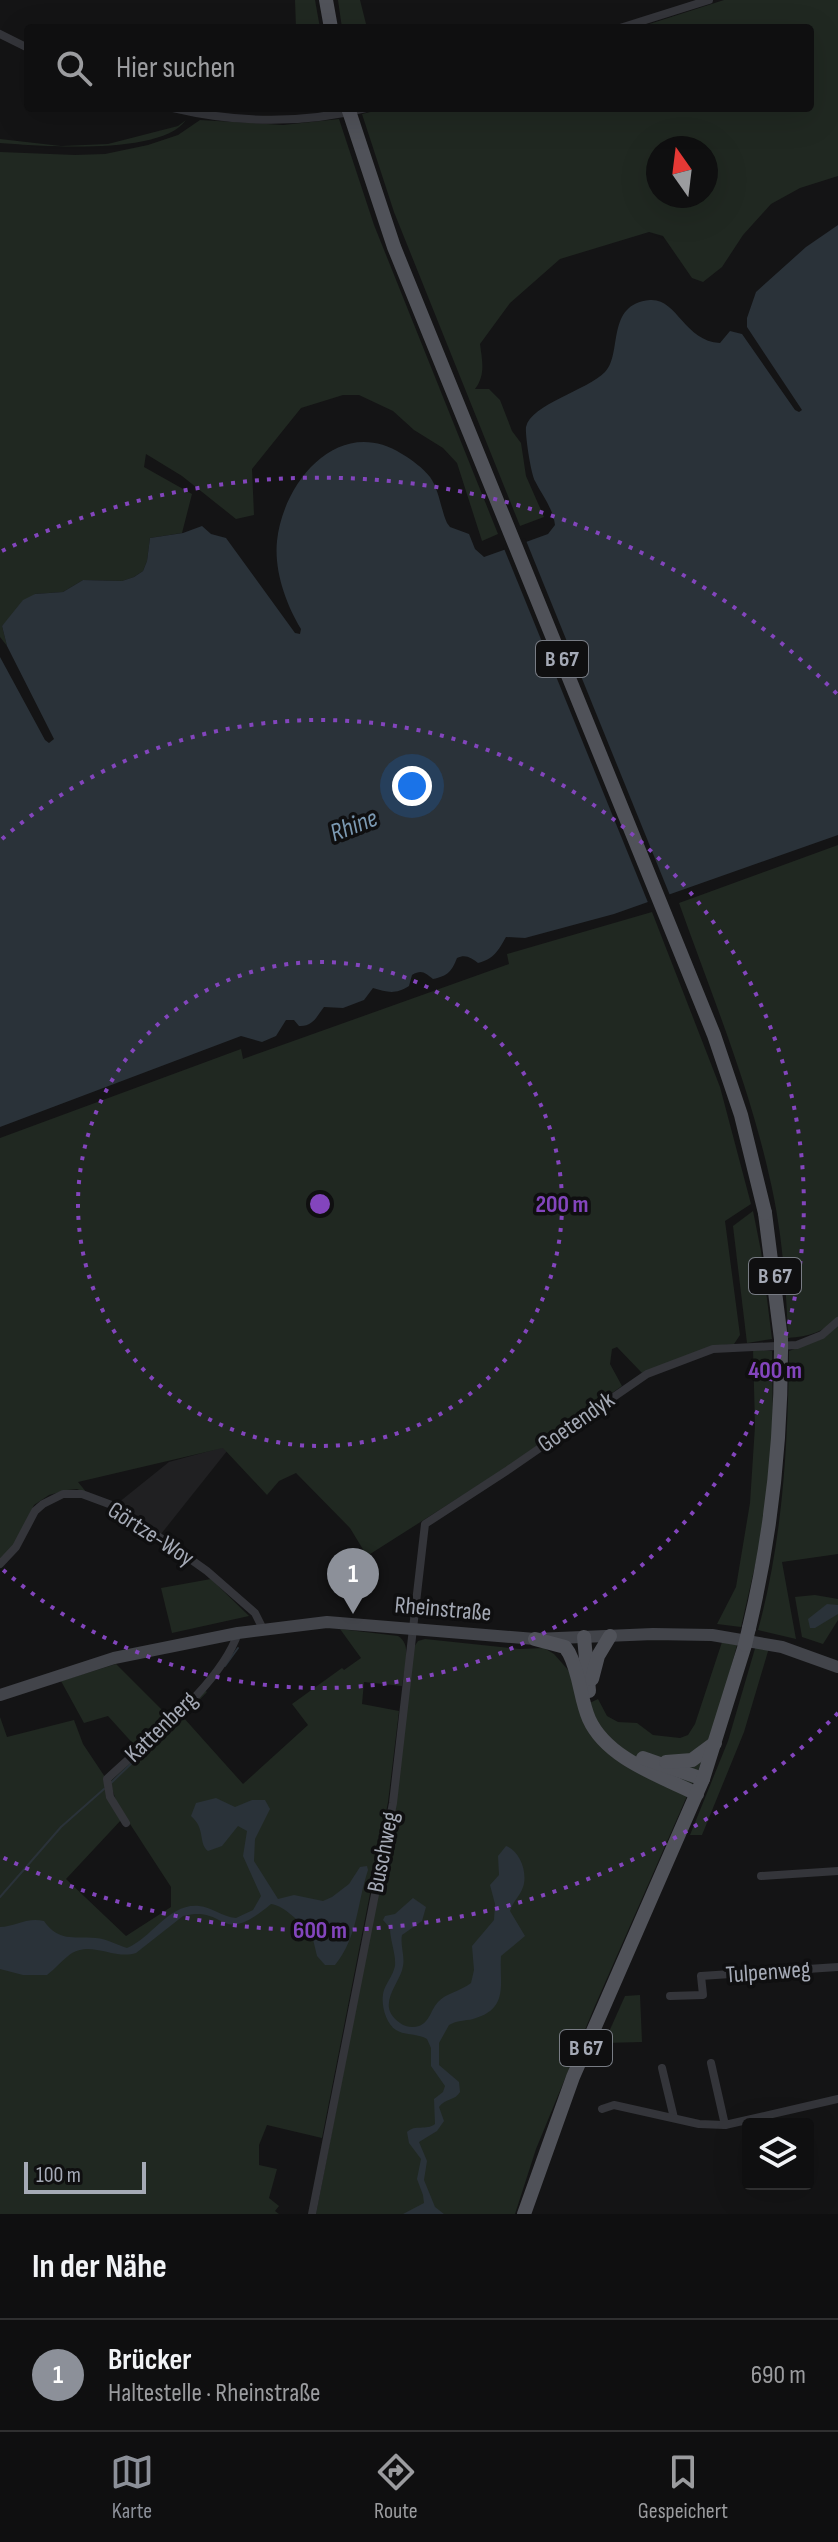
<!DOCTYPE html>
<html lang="de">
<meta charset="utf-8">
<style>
:root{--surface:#0f0f10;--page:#181819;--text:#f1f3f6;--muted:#9b9c9f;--line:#2f2f30;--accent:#8c9099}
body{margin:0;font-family:"Sofia Sans Condensed",sans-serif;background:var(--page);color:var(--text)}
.controls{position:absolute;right:24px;bottom:24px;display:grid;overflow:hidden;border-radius:8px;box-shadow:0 8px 32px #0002}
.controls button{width:72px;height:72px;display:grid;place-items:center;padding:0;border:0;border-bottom:2px solid var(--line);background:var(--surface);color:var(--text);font:40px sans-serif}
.compass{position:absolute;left:646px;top:136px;width:72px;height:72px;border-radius:50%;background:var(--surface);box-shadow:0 8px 32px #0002;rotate:346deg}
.scale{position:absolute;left:24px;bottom:20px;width:122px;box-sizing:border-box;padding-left:8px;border:4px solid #a5aab6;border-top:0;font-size:22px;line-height:28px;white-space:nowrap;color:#a5aab6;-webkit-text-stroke:6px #0f0f10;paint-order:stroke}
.you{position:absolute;left:412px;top:786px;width:28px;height:28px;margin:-20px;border:6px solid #fff;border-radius:50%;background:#1a73e8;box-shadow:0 0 0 12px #1a73e833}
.badge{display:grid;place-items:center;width:52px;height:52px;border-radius:50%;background:var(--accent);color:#fff;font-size:26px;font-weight:700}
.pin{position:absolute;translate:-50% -66px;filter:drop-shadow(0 2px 4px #0008)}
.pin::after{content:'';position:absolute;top:42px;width:28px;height:24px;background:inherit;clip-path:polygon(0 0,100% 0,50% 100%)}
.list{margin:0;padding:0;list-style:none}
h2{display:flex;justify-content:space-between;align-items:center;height:104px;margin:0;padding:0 32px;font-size:34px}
h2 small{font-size:26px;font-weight:400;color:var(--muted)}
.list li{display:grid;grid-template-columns:52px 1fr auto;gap:24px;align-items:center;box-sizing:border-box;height:112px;padding:0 32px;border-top:2px solid var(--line)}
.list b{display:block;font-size:30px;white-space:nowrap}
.list p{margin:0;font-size:26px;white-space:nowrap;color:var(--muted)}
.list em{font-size:26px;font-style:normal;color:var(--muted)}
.icon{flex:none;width:44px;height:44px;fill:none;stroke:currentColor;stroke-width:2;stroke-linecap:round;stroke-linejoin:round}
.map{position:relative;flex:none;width:838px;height:2214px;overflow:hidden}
.search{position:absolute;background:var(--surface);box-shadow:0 8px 32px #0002;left:24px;right:24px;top:24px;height:88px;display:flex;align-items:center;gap:20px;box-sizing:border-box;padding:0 28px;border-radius:8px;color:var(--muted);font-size:30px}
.sheet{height:216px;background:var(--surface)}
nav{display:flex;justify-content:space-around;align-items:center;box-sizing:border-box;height:112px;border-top:2px solid var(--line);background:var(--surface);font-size:22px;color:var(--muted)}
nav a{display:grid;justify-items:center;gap:4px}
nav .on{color:var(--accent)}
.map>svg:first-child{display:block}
.built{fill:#202022}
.green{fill:#202821;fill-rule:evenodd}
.water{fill:#2a3239}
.pier{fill:#141415}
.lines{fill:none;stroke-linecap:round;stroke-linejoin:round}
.stream{stroke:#2a3239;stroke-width:2}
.street{stroke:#34353a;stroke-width:8}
.secondary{stroke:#42444a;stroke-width:12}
.primary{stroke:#505259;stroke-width:14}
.primary-bridge{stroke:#505259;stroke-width:14}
.ring{fill:none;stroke:#8345bd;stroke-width:4;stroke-dasharray:4 8}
.labels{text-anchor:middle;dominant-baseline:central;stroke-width:7;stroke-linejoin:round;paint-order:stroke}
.shield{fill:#0f0f10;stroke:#787c84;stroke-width:2}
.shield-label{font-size:22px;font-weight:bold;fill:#a5aab6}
.street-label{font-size:24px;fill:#a5aab6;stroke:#0f0f10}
.water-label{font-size:26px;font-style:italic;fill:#7b99b2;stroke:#0f0f10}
.centre{fill:#8345bd;stroke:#0f0f10;stroke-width:4}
.ring-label{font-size:24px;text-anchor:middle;font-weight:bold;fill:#8345bd;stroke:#0f0f10;stroke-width:7;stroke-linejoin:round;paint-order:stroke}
</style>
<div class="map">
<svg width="838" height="2214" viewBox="0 0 838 2214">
<rect width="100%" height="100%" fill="#141415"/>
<path class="built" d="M224 1447 227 1451 161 1534 118 1503 169 1462Z"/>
<g class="green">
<path d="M295 0H315L320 28H296Z"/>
<path d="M338 0H360L367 28H342Z"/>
<path d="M724 0H838V176L800 188 771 204 743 235 722 267 703 282 692 278 663 236 649 232 560 259 510 303 480 344C482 360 486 375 475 389H489L500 400 512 431 521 443 526 476 544 517 520 526 394 212 362 114 387 108H810V28H637ZM658 148H706V196H658Z"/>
<path d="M339 119 374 225 498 534 482 541 457 463 443 448 414 430 393 411 359 395H343L301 408 252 469 254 515 236 519 182 476 146 454 144 467 192 494 182 533 150 538 147 561 143 571 134 577 122 581 83 580 63 592 35 594 2 626 7 646 0 637V152L75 155 105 154 148 145 178 135 200 120 283 125Z"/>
<path d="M186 120C161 156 40 146 0 143V139L61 146 108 144 178 126Z"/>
<path d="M838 845V1317C823 1333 809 1336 788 1338 786 1283 782 1229 769 1175 748 1082 711 993 679 903Z"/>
<path d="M652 912 720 1087 751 1204 725 1221 740 1335 734 1344 712 1346 642 1373 617 1347 612 1349 610 1364 622 1386 507 1467 367 1556 350 1528 296 1473 279 1481 267 1495 223 1448 78 1482 87 1493 77 1489 67 1490 49 1495 34 1505 14 1545 0 1560V1138L241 1049 243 1059 509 964 507 954Z"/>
<path d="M753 1211 761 1251 772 1339 747 1343 733 1226Z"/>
<path d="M838 1325V1554L782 1562 796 1639 758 1630C783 1539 788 1444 789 1351L824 1338Z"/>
<path d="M753 1349 772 1351 773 1426 770 1467 759 1548 741 1627 717 1624 736 1587 750 1503 755 1426Z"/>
<path d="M211 1579 249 1616 172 1633 161 1588Z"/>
<path d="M815 1595 838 1599V1620L823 1644 802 1637 795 1597Z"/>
<path d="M340 1629 398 1636C413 1645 404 1670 402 1686L364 1682 362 1704 399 1711 388 1802 322 2138 267 2125 259 2145V2165L277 2169 269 2198 279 2206 275 2211 279 2214H0V1717L7 1737 74 1720 83 1744 105 1777 122 1819 66 1879 126 1936 171 1907V1887L117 1804 110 1782 204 1690 207 1692 183 1717 243 1784 308 1725 292 1704 342 1668 344 1670 361 1658Z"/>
<path d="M425 1639 520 1649 544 1648 554 1654 569 1671 581 1707 598 1699 607 1716 618 1722 637 1723 653 1735 680 1738 688 1735 695 1724 722 1642 737 1645 718 1715 698 1771 594 2008 536 2149 515 2214H316L376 1902 414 1647 418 1641Z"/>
<path d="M756 1645 769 1648 744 1732 702 1835H690L728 1741Z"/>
<path d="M116 1664 169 1717 137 1748 108 1716 84 1723 61 1681Z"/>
<path d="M640 1995 642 2042 604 2043 625 1996Z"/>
</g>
<g class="water">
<path d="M838 225V835L614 914 525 938 506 937C498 951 494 959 478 963 471 958 466 954 457 958 452 971 448 976 433 979 425 973 422 969 412 975L409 986C395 995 387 992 373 988L364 1000 343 1008 324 1007C317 1016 313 1027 299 1026L294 1020H286L276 1036 262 1042 241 1036 0 1127V657L45 740 49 743 54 739 7 646 2 626 23 600 35 594 63 592 83 580 122 581 134 577 143 571 147 561 150 538 183 533 202 526 211 534 226 538 295 633 300 634 301 629C286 604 274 571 277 541 283 482 339 414 402 454 412 460 423 468 430 477 439 489 441 510 447 523L450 527 469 534 475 549 484 557 548 534 555 525C553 508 542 495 535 481 531 474 525 435 526 427 531 404 588 390 605 372 623 354 605 304 650 300 677 298 684 341 720 343L730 331 742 334 795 410 799 412 802 410 747 327V318L756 292 806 247Z"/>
<path d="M827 1604 838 1605V1614L815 1628H810L808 1619Z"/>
<path d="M216 1798 235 1807 252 1800H265L270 1809 255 1839 254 1861 278 1899 294 1895 323 1901 332 1897 349 1884 360 1867 367 1866 368 1870C357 1903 358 1937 335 1965H325L317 1956 311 1931C298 1923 286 1906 271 1904 218 1949 228 1904 183 1916L136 1953C115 1960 92 1941 72 1953 63 1959 55 1969 47 1975H23L0 1969V1927C15 1927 26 1917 44 1921 59 1942 72 1936 96 1938 107 1939 117 1945 127 1948 152 1938 169 1903 199 1906 212 1907 222 1917 236 1918L253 1910 261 1896 243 1856 247 1831 238 1826 222 1846 208 1851C198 1843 206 1829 191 1816L196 1803Z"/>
<path d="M506 1846C520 1851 528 1873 523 1887 520 1896 513 1901 510 1911L525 1936 501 1956C499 1983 510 2009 473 2019 465 2021 457 2020 449 2025L439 2043V2065L459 2082 460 2092C455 2101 445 2098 439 2107L444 2121 437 2131 419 2142 427 2161 424 2180 435 2207 444 2214H403L424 2203 423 2195 417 2179 421 2159 409 2143 407 2132C415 2124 426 2131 435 2124L434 2099 443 2092 445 2086 431 2066V2048L427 2039C417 2033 406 2036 396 2030 385 2023 380 2002 384 1990 387 1982 393 1975 395 1966 396 1953 390 1941 390 1928L383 1920 385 1916 395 1914 413 1898 426 1907 422 1921 402 1935C400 1945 405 1956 403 1966 401 1983 374 2005 400 2023 405 2027 413 2028 419 2026 430 2022 431 2009 438 2002 446 1993 461 1991 471 1983L474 1970 472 1946 494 1920 495 1904 490 1885 499 1875 498 1856Z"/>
</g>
<path class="pier" d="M525 538 671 898 649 905 503 546Z"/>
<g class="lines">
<g class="stream">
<path d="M225 1666 238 1648"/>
<path d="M111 1783 158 1738"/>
<path d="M0 1897 61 1827 104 1789"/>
</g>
<g class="street">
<path d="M620 28 709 0"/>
<path d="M0 34 28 48"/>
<path d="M173 108C236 123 303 124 366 108"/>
<path d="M0 1564 16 1547 35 1511 43 1504 63 1494H82L117 1507 207 1571 255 1613 263 1629"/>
<path d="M126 1823 110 1797 107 1779C148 1740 220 1686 238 1633"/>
<path d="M761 1876 838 1871"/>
<path d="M670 1996 703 1995 701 1976 838 1967"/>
<path d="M711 2063 725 2125"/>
<path d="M662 2068 674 2118"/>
<path d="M602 2109 614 2105 699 2124 725 2125 838 2099"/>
<path d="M312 2214 393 1803 425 1524 508 1470 647 1374 713 1349 797 1345 822 1335 838 1321"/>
</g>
<path class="secondary" d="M0 1695 114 1658 238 1633 327 1622 535 1639 653 1634 712 1635 782 1647 838 1667"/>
<g class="primary">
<path d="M326 0 331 28"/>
<path d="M765 1213 781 1339"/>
<path d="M749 1628C771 1536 781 1446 781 1351"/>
<path d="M584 1637 589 1691"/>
<path d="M535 1639 565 1647 569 1653C580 1674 580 1698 589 1719 607 1759 661 1776 697 1794"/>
<path d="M592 1679 598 1656 610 1636"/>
<path d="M643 1758 703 1779"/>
<path d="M666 1762 692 1760 715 1743"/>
<path d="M524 2214 573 2077 703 1779 745 1645"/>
</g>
<g class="primary-bridge">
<path d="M348 108 394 247 714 1035 741 1115 765 1213"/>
<path d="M781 1339V1351"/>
<path d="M745 1645 749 1628"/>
</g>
</g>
<g class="ring">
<circle cx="320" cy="1204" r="242"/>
<path d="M2 839A484 484 0 1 1 2 1569"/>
<path d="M838 1713A726 726 0 0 1 2 1857M2 551A726 726 0 0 1 838 695"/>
</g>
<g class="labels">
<g class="shield">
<rect x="536" y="641" width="52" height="36" rx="6"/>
<rect x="749" y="1258" width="52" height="36" rx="6"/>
<rect x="560" y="2030" width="52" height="36" rx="6"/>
</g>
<g class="shield-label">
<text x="562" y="659">B 67</text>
<text x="775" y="1276">B 67</text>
<text x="586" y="2048">B 67</text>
</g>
<g class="street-label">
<text transform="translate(576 1422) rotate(-35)">Goetendyk</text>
<text transform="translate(151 1534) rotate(33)">Görtze-Woy</text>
<text transform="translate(443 1609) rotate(5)">Rheinstraße</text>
<text transform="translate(161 1727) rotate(-44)">Kattenberg</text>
<text transform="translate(383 1852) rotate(-79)">Buschweg</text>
<text transform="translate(768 1972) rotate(-4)">Tulpenweg</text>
</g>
<g class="water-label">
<text transform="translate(354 826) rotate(-21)">Rhine</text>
</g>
</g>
<circle cx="320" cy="1204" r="12" class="centre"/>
<g class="ring-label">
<text x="562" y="1212">200 m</text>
<text x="775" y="1378">400 m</text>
<text x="320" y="1938">600 m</text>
</g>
</svg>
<div class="controls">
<button><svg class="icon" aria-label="layers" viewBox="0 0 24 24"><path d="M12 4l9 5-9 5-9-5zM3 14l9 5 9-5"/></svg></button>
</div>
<svg class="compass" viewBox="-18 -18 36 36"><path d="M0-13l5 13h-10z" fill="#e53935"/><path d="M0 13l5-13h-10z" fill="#9b9c9f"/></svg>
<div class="scale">100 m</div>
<div class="you"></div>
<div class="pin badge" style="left:353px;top:1614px">1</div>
<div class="search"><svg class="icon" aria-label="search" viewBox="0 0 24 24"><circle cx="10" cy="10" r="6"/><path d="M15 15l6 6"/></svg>Hier suchen</div>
</div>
<section class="sheet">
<h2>In der Nähe<small></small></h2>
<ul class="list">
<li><span class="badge">1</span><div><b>Brücker</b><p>Haltestelle · Rheinstraße</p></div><em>690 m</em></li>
</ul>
</section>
<nav>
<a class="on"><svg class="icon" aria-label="map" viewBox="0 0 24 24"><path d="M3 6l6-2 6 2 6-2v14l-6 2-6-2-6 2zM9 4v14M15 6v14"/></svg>Karte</a>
<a><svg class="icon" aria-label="directions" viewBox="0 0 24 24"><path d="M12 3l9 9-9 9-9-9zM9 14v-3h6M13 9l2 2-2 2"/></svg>Route</a>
<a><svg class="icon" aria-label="saved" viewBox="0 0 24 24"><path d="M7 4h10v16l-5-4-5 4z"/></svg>Gespeichert</a>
</nav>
